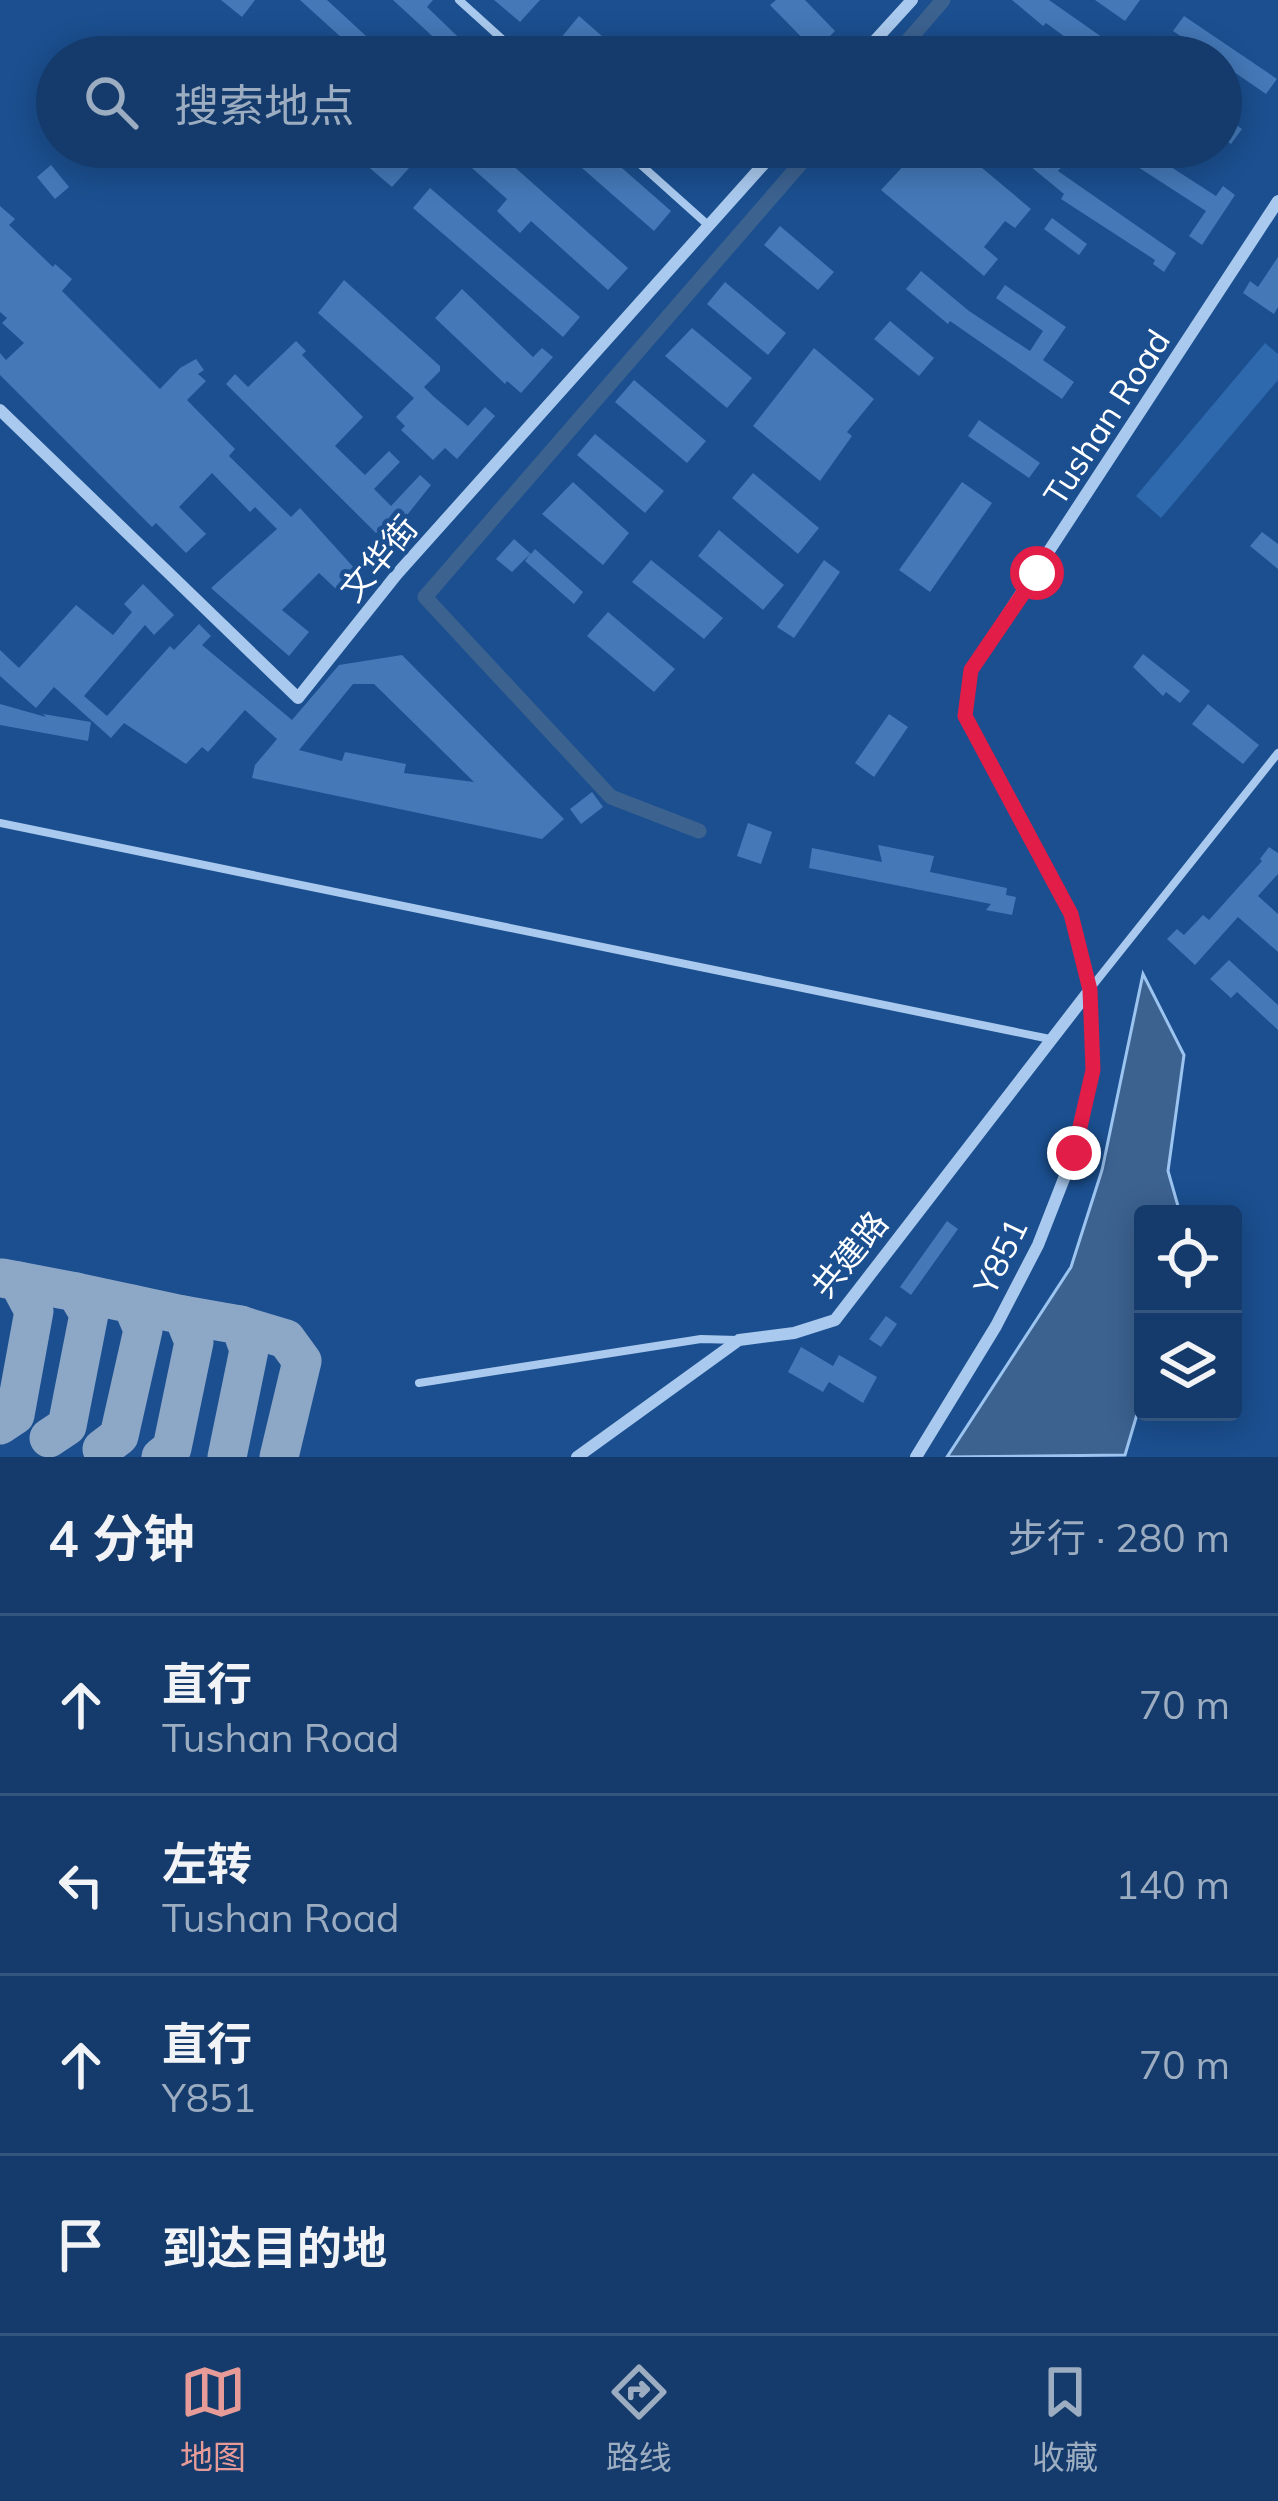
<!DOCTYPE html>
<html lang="zh">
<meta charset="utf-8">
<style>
:root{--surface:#143b6b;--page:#214673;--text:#f1f3f6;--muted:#9dadc1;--line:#33557e;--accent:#e69b98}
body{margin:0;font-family:Mulish,"Noto Sans SC",sans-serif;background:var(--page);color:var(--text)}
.controls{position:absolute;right:36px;bottom:36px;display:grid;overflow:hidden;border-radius:12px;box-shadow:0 6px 30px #0003}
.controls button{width:108px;height:108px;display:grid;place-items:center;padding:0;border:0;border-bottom:3px solid var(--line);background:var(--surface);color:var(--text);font:60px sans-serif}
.stop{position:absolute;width:36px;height:36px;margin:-27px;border:9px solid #e11d48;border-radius:50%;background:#fff}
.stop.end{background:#e11d48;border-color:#fff;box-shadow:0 3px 12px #0008}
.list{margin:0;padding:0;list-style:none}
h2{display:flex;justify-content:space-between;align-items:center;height:156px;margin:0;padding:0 48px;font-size:51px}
h2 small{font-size:39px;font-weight:400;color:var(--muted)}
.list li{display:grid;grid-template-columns:78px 1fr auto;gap:36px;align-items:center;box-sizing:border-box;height:180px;padding:0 48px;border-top:3px solid var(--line)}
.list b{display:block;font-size:45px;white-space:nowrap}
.list p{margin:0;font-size:39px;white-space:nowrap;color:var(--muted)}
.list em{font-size:39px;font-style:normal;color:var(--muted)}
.icon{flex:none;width:66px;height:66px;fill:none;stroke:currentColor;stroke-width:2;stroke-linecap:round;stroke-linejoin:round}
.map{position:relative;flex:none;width:1278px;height:1457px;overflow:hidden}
.search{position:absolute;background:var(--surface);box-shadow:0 6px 30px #0003;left:36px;right:36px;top:36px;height:132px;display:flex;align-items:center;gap:30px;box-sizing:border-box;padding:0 42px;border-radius:66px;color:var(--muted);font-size:45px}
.sheet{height:876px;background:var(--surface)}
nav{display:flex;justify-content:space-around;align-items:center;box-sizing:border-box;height:168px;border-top:3px solid var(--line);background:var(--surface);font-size:33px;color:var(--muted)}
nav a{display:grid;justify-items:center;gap:6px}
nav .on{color:var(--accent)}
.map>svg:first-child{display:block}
.green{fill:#2e69ad}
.water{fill:#3c6290;stroke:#9cc4f0;stroke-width:3}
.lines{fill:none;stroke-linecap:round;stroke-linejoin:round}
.canal{stroke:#3c6290;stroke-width:15}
.taxiway{stroke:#8da7c7;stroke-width:39}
.building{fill:#4478b7;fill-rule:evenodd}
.lane{stroke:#a9c9ee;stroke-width:8}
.street{stroke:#a9c9ee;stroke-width:12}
.route{stroke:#e11d48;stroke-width:15}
.labels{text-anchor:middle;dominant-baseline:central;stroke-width:9;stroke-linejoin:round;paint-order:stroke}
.street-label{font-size:33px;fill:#fff;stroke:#1b4f8f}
</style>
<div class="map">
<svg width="1278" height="1457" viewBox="0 0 1278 1457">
<rect width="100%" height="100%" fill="#1b4f8f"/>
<path class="green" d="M1265 343 1278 354V380L1161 518 1136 496Z"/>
<path class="water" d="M1143 974 1184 1055 1168 1171 1180 1213 1143 1214V1394L1125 1455 947 1457 1071 1267 1102 1170Z"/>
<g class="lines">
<g class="canal">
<path d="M894 57 943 0"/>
<path d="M699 831 611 797 425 597 815 147"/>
</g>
<g class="taxiway">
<path d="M18 1281 76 1292 89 1314 67 1426 49 1438"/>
<path d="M76 1292 132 1304 143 1330 119 1436 102 1449"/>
<path d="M132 1304 183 1315 194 1342 172 1448 161 1457"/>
<path d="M183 1315 240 1325 249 1350 227 1457"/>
<path d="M240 1325 286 1339 302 1361 279 1457"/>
<path d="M0 1425 15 1415 34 1311 18 1281 2 1278"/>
</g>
</g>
<g class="building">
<path d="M221 0H255L242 17Z"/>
<path d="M300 0H327L366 36 354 49Z"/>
<path d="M393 0H433L427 7 479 57H455Z"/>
<path d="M494 0H540L520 22Z"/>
<path d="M776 0H805L835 31 815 51 770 5Z"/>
<path d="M1012 0H1049L1116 47 1109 57H1078L1083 50 1046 23 1043 26Z"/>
<path d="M1095 0H1140L1125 21Z"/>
<path d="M579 16 626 57H581L560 39Z"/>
<path d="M1184 16 1277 79 1266 94 1221 63V57H1212L1173 31Z"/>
<path d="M1012 39 1033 57H996Z"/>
<path d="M1221 115 1242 129 1231 144 1221 137Z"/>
<path d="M345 147H384L409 168 392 187Z"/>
<path d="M461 147H492L628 268 608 290 531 221 520 233 497 211 507 199 455 153Z"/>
<path d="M558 147H598L671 211 654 231Z"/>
<path d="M693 147H731L714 166Z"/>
<path d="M921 147H957L1031 209 1015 228 1005 221 984 247 998 259 984 276 881 190Z"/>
<path d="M1007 147H1050L1067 161 1058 171 1176 253 1164 272 1153 264 1155 260 1061 199 1064 194Z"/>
<path d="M1107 147H1140L1216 196 1223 186 1235 195 1202 245 1189 236 1206 211Z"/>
<path d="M51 165 69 187 55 199 37 177Z"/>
<path d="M430 188 580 317 563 337 413 208Z"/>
<path d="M0 206 15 219 9 225 53 267 55 264 72 279 62 291 160 389 180 368 196 359 204 370 198 374 206 381 187 400 235 449 229 456 291 517 300 508 356 570 336 589 319 573 282 610 309 632 289 656 211 588 277 529 255 507 250 512 212 473 179 507 206 534 186 553 156 523 152 527 0 375V353L6 360 24 343 2 323 7 318 0 312Z"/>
<path d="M1052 218 1087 244 1079 255 1044 229Z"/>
<path d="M780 226 834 272 818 290 764 245Z"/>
<path d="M1278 257V307L1274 314 1243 293 1250 281 1258 287Z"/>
<path d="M921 271 969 311 1030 351 1043 331 996 298 1005 285 1066 327 1043 360 1074 382 1062 399 950 321 948 324 906 289Z"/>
<path d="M344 280 440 366V371L424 387 433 396 468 426 485 407 495 416 457 459 445 448 433 460 401 430 405 426 396 417 414 398 318 313Z"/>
<path d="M725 282 786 333 768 355 707 304Z"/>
<path d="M462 289 533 357 542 348 553 357 521 393 507 381 505 384 435 318Z"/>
<path d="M890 321 934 358 919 376 874 339Z"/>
<path d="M692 328 752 378 727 408 665 356Z"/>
<path d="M296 341 306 351 302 355 363 417 335 446 365 475 389 451 400 462 374 489 391 506 420 475 431 485 396 529 388 522 376 533 226 384 235 374 248 387Z"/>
<path d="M814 348 874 399 847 432 852 436 820 481 753 426Z"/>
<path d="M634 380 706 441 687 463 615 402Z"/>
<path d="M979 420 1040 463 1029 478 968 436Z"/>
<path d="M595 434 664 491 645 513 577 455Z"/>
<path d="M753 473 819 528 798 554 732 498Z"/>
<path d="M573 482 629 533 603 565 542 514Z"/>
<path d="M962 482 992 503 930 592 899 570Z"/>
<path d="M719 530 784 585 763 610 698 556Z"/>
<path d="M1262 532 1278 544V569L1250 546Z"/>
<path d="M514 539 531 554 535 549 583 592 574 604 525 561 530 554 512 572 496 559Z"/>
<path d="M651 560 723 618 704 639 632 582Z"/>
<path d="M824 560 840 572 794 638 777 627Z"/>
<path d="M143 584 174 615 154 635 145 625 84 696 107 716 170 646 174 650 199 624 211 636 202 645 292 720 339 665 402 655 564 819 542 839 252 778 255 765 277 739 245 710 208 752 202 747 186 764 124 723 111 738 54 687 36 708 0 676V650L19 668 76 605 113 635 132 612 124 604ZM353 684H374L474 782 404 773 406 764 345 752 342 761 299 750Z"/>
<path d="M608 612 675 669 654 692 587 636Z"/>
<path d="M1143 654 1190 691 1180 703 1166 692 1163 696 1133 667Z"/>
<path d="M0 704 46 717 43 714 91 722 88 741 0 725Z"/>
<path d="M1208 704 1259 745 1243 764 1192 724Z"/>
<path d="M889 714 908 727 874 777 855 763Z"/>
<path d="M592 792 603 807 581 824 570 809Z"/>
<path d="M748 823 772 832 761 864 737 856Z"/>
<path d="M878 845 934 856 930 872 1007 888 1006 895 1016 897 1012 915 986 910 991 904 809 868 812 848 882 862Z"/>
<path d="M1269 847 1278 853V874L1258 896 1278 914V952L1238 917 1195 965 1167 939 1177 929 1184 935 1203 915 1209 920 1262 861 1260 859Z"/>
<path d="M1229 960 1278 1005V1030L1237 992 1231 998 1210 979Z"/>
<path d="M947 1221 958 1229 911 1295 900 1287Z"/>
<path d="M886 1316 897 1324 881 1347 869 1339Z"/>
<path d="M801 1347 833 1366 839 1355 877 1377 863 1403 829 1382 823 1392 788 1372Z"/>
</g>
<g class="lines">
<g class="lane">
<path d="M459 0 522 57"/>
<path d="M621 147 708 225"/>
<path d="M0 823 1050 1039"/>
<path d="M1090 989 1278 753"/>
<path d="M419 1383 701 1339 738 1340"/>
</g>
<g class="street">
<path d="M860 57 912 0"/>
<path d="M0 410 298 698 397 574 779 147"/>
<path d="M577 1457 739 1340 794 1333 835 1320 1089 991"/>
<path d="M916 1457 996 1326 1038 1245 1074 1153 1093 1070 1090 990 1071 914 965 717 971 670 1278 201"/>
</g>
</g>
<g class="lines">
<path class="route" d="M1037 573 971 670 965 716 1071 914 1090 990 1093 1070 1074 1153"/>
</g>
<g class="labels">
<g class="street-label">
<text transform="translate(1106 417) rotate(-57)">Tushan Road</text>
<text transform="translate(378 558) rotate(-50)">文华街</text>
<text transform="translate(849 1254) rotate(-51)">共建路</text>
<text transform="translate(1000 1256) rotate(-64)">Y851</text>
</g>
</g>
</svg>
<div class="controls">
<button><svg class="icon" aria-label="locate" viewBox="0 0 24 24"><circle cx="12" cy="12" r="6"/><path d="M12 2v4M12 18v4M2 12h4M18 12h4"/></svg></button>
<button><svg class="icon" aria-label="layers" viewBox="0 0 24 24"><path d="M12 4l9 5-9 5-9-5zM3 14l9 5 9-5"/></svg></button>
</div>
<div class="stop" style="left:1037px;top:573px"></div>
<div class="stop end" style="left:1074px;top:1153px"></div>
<div class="search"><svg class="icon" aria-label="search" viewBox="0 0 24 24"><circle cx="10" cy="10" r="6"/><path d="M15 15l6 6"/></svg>搜索地点</div>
</div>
<section class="sheet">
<h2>4 分钟<small>步行 · 280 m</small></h2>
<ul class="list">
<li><svg class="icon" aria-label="ahead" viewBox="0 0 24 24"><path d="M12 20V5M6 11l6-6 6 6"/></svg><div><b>直行</b><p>Tushan Road</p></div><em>70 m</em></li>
<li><svg class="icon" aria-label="left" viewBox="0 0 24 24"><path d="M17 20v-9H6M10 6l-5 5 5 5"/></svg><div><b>左转</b><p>Tushan Road</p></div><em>140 m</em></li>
<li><svg class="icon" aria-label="ahead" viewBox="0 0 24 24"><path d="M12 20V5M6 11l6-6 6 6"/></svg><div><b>直行</b><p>Y851</p></div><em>70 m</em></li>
<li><svg class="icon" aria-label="arrive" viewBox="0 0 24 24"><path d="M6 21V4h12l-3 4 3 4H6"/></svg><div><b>到达目的地</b></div></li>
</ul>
</section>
<nav>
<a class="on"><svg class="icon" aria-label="map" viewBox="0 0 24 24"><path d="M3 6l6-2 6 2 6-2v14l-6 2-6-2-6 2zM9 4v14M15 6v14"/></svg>地图</a>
<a><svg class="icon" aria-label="directions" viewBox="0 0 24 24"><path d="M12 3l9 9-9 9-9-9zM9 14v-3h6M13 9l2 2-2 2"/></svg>路线</a>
<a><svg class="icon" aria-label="saved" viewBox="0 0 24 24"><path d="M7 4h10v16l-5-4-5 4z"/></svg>收藏</a>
</nav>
